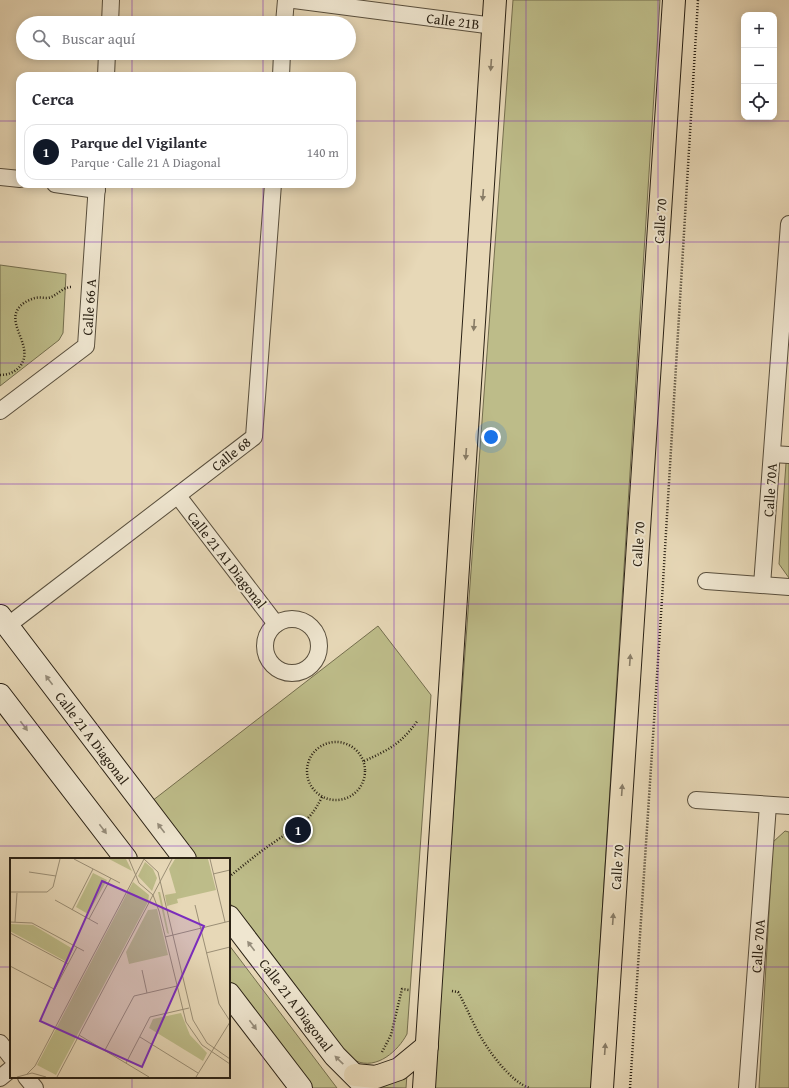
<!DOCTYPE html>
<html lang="es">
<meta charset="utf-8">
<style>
:root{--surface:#fff;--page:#f7f7f7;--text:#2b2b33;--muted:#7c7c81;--line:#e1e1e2;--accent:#111827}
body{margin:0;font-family:"Gentium Book Plus",serif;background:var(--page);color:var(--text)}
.controls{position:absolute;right:12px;top:12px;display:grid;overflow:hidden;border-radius:8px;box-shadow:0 2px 10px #0003}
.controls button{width:36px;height:36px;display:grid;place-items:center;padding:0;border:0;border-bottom:1px solid var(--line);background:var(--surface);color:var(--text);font:20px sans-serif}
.you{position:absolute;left:491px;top:437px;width:14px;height:14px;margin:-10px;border:3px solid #fff;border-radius:50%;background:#1a73e8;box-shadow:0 0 0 6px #1a73e833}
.badge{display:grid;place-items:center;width:26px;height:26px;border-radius:50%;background:var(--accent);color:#fff;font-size:13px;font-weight:700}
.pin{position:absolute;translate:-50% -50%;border:2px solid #fff;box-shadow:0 1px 4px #0006}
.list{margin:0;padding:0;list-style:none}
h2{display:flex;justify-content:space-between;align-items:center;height:52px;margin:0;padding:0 16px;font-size:17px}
h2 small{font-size:13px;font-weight:400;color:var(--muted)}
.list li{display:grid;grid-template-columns:26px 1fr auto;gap:12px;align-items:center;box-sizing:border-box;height:56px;margin:0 8px 8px;padding:0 8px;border:1px solid var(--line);border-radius:12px}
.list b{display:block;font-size:15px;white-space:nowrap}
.list p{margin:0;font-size:13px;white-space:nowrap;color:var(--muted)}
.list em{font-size:13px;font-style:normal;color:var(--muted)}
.icon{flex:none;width:22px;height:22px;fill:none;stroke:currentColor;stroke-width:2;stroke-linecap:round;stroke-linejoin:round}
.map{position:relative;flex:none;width:789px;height:1088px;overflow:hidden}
.search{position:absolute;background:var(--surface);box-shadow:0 2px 10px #0003;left:16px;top:16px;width:340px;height:44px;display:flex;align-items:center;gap:10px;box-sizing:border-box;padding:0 14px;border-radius:22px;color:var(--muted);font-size:15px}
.panel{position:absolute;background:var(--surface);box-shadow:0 2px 10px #0003;left:16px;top:72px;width:340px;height:116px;border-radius:12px}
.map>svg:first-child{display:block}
.green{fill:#bdbc89;stroke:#746e4e}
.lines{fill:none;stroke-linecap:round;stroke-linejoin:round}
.street-casing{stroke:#594f3d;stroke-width:18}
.secondary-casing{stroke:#2a2114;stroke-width:24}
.primary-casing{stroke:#2a2114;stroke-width:24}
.path{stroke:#2a2114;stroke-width:2.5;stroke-dasharray:1 2;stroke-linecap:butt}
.street{stroke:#efe6d0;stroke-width:16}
.secondary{stroke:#efe6d0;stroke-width:22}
.primary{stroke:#e7d8b7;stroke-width:22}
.oneway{fill:#887c66}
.oneway2{fill:#968d7b}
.grid{fill:none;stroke:#7b2cbf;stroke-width:1;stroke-opacity:0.55}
.labels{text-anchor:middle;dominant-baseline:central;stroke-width:4;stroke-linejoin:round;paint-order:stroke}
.street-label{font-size:14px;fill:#2a2114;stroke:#efe6d0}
.inset-road{fill:none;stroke:#9b8f76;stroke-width:1}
.view{fill:#7b2cbf;fill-opacity:0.15;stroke:#7b2cbf;stroke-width:2}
.inset-edge{fill:none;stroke:#2a2114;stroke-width:2}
</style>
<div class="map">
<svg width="789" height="1088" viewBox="0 0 789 1088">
<rect width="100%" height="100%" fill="#e7d8b7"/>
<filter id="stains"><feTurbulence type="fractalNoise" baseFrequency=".005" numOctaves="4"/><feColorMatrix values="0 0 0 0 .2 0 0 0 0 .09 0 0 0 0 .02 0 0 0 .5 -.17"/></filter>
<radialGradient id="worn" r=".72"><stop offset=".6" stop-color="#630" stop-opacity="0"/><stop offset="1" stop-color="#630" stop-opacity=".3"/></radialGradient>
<g class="green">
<path d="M513 0H660L591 1088H433Z"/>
<path d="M0 265 66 274 63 333 59 340 0 386Z"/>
<path d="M786 463H789V578L779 564Z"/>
<path d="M378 626 431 695 407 1034C398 1051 377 1070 356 1061 351 1059 347 1054 343 1052L229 902V859H196L152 801Z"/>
<path d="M785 831 789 832V1088H759L773 842Z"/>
<path d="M229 945 337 1088H310L229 981Z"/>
<path d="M407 1074 406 1088 369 1087 389 1084Z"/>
</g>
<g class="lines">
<defs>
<g id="street">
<path d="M294 0 494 26"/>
<path d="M110 23 111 0"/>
<path d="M284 23 286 0"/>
<path d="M106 76 107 53"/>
<path d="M281 76 282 53"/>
<path d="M0 177 20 179"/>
<path d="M55 184 97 190"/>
<path d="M0 411 86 346 97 184"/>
<path d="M772 454 789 455"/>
<path d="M178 496 276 624"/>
<path d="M706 581 789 587"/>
<path d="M762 585 789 224"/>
<circle cx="292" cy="646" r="27"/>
<path d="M7 626 254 437 273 184"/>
<path d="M696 800 789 806"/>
<path d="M0 1043 11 1057"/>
<path d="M26 1077 35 1088"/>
<path d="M0 1078 11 1069"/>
<path d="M747 1088 768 805"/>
</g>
<g id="secondary">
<path d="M0 616 185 859"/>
<path d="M0 695 126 859"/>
<path d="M229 917 335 1056 367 1088"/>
<path d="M229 994 301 1088"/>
</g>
<g id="primary">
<path d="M355 1075 376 1077 399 1069 427 1046"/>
<path d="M424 1088 495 0"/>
<path d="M602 1088 674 0"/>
</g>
</defs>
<use href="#street" class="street-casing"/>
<use href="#secondary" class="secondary-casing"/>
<use href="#primary" class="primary-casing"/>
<g class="path">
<path d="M0 375C8 375 16 372 21 365 35 344 0 320 24 303 27 301 31 299 35 298 39 297 43 298 47 298 57 297 61 287 72 287"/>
<circle cx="336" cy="771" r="29"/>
<path d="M364 761C389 750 402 743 418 720"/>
<path d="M229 877C244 865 259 852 276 841 299 824 308 825 322 797"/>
<path d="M452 991 458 992C465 1004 470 1017 477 1030 486 1048 511 1083 530 1088"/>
<path d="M382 1052 391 1035 402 989 409 990"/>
<path d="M630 1088 662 599 698 0"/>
</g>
<use href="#street" class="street"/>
<use href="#secondary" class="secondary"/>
<use href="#primary" class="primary"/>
</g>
<defs><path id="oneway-solid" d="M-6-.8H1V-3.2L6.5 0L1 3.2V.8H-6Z"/></defs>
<g class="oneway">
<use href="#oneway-solid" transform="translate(491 65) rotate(94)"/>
<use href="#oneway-solid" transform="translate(483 195) rotate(94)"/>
<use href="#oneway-solid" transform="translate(474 325) rotate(94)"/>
<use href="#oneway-solid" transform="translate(466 454) rotate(94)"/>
<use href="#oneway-solid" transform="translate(630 660) rotate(-86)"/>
<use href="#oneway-solid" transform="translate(622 790) rotate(-86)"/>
<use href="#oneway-solid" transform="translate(613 919) rotate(-86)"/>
<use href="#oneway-solid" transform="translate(605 1049) rotate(-86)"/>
</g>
<g class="oneway2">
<use href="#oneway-solid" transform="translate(49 680) rotate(-127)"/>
<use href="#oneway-solid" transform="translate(24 726) rotate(53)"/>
<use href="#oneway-solid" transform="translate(161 828) rotate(-127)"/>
<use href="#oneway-solid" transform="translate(103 829) rotate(53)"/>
<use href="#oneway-solid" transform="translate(251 946) rotate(-127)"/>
<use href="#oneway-solid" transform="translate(253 1025) rotate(53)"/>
<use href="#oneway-solid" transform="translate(339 1060) rotate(-136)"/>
</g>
<path class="grid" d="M132 0V23M263 0V23M394 0V1088M526 0V1088M658 0V1088M132 53V76M263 53V76M0 121H20M352 121H789M132 184V859M263 184V1088M0 242H789M0 363H789M0 484H789M0 604H789M0 725H789M0 846H789M0 967H11M229 967H789M132 1077V1088"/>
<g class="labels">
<g class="street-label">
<text transform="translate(453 21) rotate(7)">Calle 21B</text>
<text transform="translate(660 221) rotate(-86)">Calle 70</text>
<text transform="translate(89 307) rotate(-86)">Calle 66 A</text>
<text transform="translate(231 454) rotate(-39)">Calle 68</text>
<text transform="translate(770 490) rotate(-86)">Calle 70A</text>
<text transform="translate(638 544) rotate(-86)">Calle 70</text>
<text transform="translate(227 560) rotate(52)">Calle 21 A1 Diagonal</text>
<text transform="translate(92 738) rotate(53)">Calle 21 A Diagonal</text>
<text transform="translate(617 867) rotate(-86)">Calle 70</text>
<text transform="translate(758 946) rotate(-86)">Calle 70A</text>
<text transform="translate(296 1005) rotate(53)">Calle 21 A Diagonal</text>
</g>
</g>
<g transform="translate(10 858)">
<rect width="220" height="220" fill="#e7d8b7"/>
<path d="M99 1H116L122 13ZM165 1H198L206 32 167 41 168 45 157 48 155 37 166 35 159 11ZM135 4 143 11 147 20 142 33 128 18ZM83 15 97 22 78 56 66 49ZM123 24 139 37 138 44 46 217 27 207ZM148 34H150L159 76 157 75ZM147 51 158 97 119 106 116 94 138 52ZM0 66 23 67 63 91 57 104 0 73ZM171 155 180 177 197 195 193 203 139 170 143 161Z" fill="#bdbc89"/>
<path class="inset-road" d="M64 1 110 25M119 1 129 25 143 37 149 53 176 164 192 187 220 206M134 1 148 14 183 162 197 185 220 201M200 1 215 64M19 14 46 18M203 16 220 12M0 34H37L43 29 50 1M45 42 88 66M185 47 209 146 220 163M62 52 83 11M79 61 101 20M0 64 22 65 74 93M5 64 7 35M0 75 58 106M155 79 220 63M196 95 220 89M0 108 44 131M132 112 137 135M41 138 67 89M69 177 139 219M130 179 188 215M95 192 124 138 167 128M116 205 140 159 179 150M17 216 25 208 134 1M7 219 22 215 36 219M47 219 162 1M186 219 220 164"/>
<path class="view" d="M92 23 194 68 132 209 30 163Z"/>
<rect width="220" height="220" class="inset-edge"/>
</g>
<rect width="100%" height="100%" filter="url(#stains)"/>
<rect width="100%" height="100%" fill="url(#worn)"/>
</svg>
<div class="controls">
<button>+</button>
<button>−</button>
<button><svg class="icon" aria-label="locate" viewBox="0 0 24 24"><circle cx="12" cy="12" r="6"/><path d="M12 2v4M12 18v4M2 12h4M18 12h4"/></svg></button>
</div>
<div class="you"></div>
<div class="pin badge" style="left:298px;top:830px">1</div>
<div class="search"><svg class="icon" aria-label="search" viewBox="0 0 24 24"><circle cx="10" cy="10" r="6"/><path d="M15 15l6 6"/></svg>Buscar aquí</div>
<section class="panel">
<h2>Cerca<small></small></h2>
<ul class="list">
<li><span class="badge">1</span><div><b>Parque del Vigilante</b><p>Parque · Calle 21 A Diagonal</p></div><em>140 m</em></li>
</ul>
</section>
</div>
